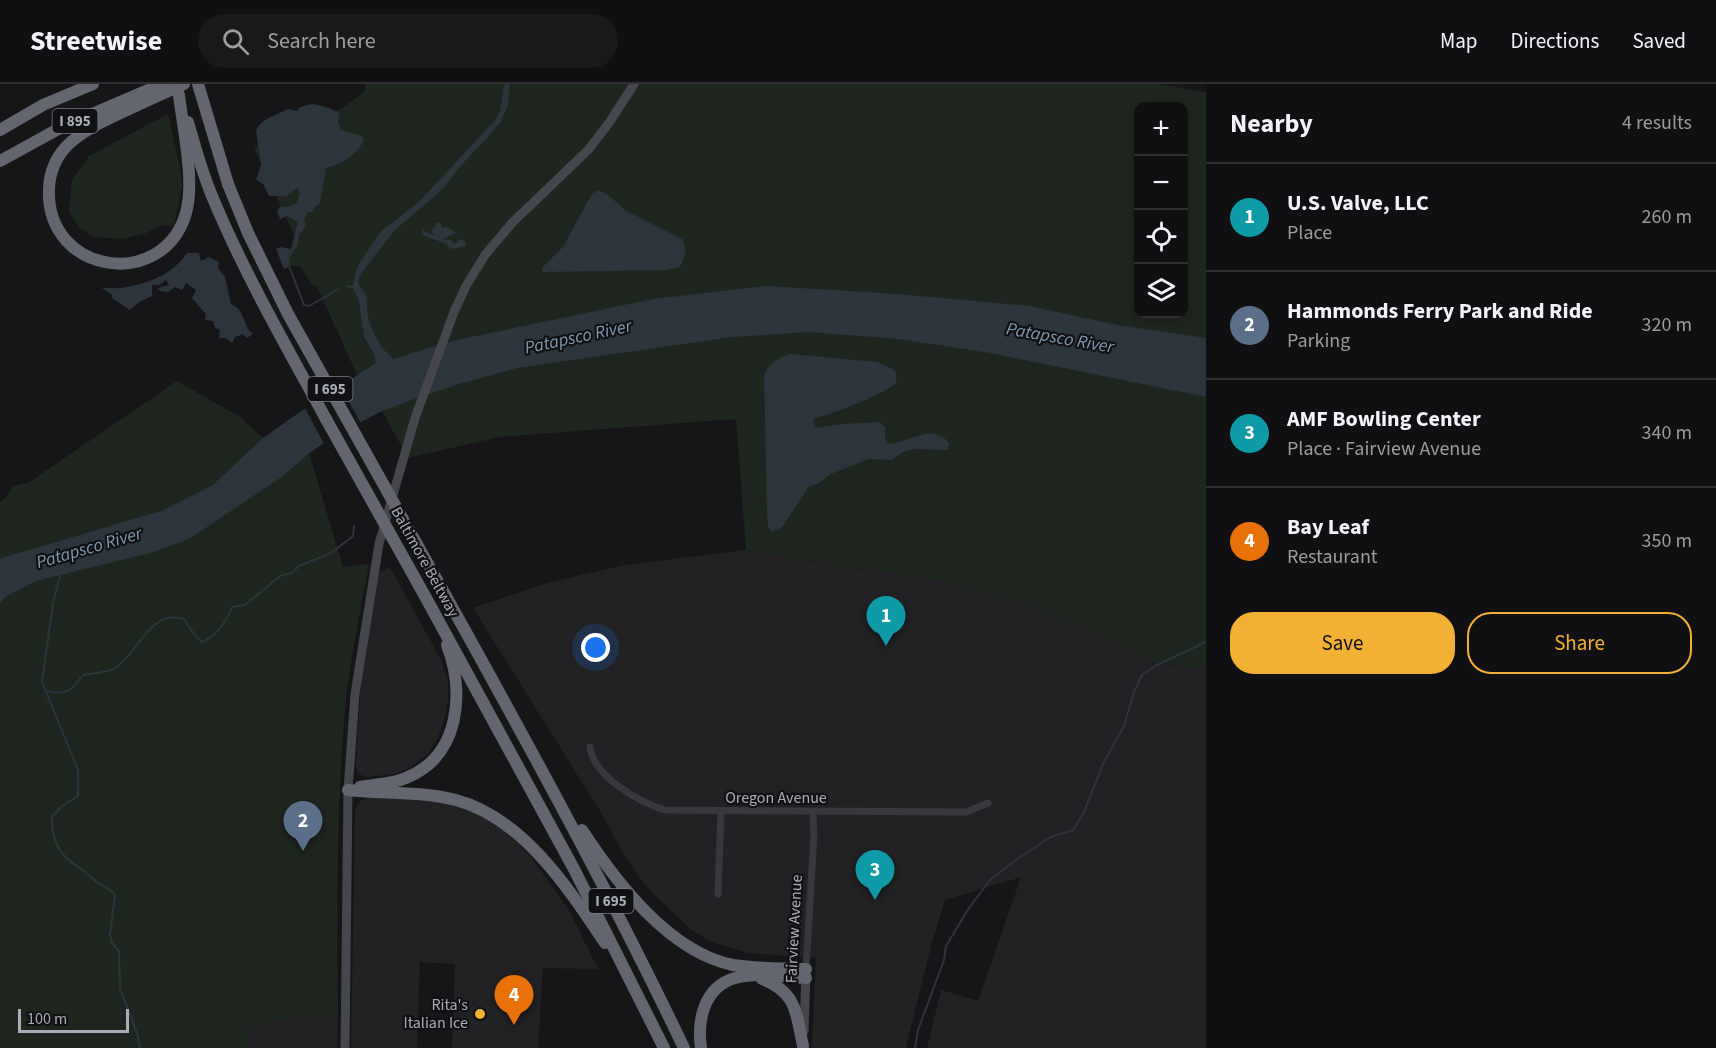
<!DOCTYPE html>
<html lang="en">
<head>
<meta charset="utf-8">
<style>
  :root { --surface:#101012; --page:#19191b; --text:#f1f3f6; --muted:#9c9d9f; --line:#303032; --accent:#f2b134 }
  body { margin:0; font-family:"Source Sans 3",sans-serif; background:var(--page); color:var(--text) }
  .controls { position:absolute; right:18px; top:18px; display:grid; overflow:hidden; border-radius:12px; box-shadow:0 3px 9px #0003 }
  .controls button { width:54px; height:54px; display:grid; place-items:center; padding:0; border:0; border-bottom:2px solid var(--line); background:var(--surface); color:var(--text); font:30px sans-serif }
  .scale { position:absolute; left:18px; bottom:15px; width:111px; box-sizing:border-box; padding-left:6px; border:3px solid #a8adb8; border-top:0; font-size:16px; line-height:21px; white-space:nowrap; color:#a8adb8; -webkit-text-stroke:4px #111113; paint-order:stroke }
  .you { position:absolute; left:596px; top:564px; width:21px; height:21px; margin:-15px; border:4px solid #fff; border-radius:50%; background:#1a73e8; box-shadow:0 0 0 9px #1a73e833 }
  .badge { display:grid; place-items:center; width:39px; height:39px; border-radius:50%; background:var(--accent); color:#fff; font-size:20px; font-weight:700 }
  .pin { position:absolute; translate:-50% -50px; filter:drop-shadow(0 2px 3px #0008) }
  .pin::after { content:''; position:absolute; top:32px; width:21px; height:18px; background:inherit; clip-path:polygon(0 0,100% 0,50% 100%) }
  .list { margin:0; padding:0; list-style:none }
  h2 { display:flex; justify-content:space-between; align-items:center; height:78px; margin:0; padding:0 24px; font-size:26px }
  h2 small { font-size:20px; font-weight:400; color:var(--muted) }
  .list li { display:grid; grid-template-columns:39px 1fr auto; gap:18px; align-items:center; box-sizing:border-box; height:108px; padding:0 24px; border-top:2px solid var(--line) }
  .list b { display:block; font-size:22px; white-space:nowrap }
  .list p { margin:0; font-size:20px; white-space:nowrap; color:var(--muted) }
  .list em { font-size:20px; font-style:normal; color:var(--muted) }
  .actions { display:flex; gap:12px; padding:18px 24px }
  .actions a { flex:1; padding:14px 0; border:2px solid var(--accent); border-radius:24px; text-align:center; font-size:21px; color:var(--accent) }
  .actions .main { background:var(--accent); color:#111 }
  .icon { flex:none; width:33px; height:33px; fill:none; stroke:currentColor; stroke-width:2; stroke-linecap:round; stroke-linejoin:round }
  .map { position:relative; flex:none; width:1206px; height:964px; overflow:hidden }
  header { display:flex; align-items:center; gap:36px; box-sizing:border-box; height:84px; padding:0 30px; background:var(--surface); border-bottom:2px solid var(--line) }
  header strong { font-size:28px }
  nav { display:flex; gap:33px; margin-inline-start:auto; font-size:21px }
  .search { width:420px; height:54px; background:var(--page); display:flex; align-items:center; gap:15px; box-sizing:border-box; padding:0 21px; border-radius:33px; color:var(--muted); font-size:22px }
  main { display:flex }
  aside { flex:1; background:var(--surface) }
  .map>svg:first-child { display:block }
</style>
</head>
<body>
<header>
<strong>Streetwise</strong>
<div class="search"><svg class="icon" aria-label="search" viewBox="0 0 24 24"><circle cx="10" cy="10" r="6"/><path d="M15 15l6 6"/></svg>Search here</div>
<nav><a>Map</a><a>Directions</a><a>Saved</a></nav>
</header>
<main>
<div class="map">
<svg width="1206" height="964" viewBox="0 0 1206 964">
  <rect width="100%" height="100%" fill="#161618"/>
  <g fill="#222225">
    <polygon points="746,466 939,497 1026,518 1116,557 1151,578 1206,585 1206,964 927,964 941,906 978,917 1021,793 945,816 931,862 906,964 812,964 816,874 749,869 714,859 691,846 647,803 627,776 603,732 473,524 547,499 624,481"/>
    <polygon points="390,483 441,576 448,596 448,617 444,636 437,656 428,670 408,685 394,690 368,693 361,691 357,687 356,680 362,580 378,489"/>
    <polygon points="369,713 432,715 465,723 503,745 531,773 569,826 598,885 543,884 538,964 452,964 455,880 420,878 417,964 351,964 355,728 357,721 362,716"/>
    <polygon points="338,932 337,964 247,964 245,944 291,934"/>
  </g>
  <g fill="#1e261f" fill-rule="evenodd">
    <path d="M365,0H1158L1206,8V585L1151,578L1116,557L1026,518L938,497L746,466L736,335L499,353L408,374L382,327L357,291L317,202L311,200L300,182H289V174L298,160L254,64L344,23L365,7ZM1138,22H1184V230H1138Z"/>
    <polygon points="168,30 181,88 182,103 174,142 162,141 146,149 123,155 95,153 79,144 69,128 72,97 89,72"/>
    <path d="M177,297L240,333L263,354L309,369L343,483L369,480C361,525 351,570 346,616C336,721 337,826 338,932L291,934L245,944L247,964H0V418C15,408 4,402 28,399Z"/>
  </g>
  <g fill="#2c353c">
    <path d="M506,0H510L508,21L500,39L458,85L444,104L394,147L360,191C355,204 363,202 366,212C368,216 366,222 367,226C370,246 378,261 393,275L452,257L653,215L767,202L897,210L1030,222L1117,241L1206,254V313L990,269L899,255L808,248L732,253L517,284L459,300L409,317L382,327L342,348L309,369L283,392L189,455L150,469L36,497L5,513L0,519V475L2,474L161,427L213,401L263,354L294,332L376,279L373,268L364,253L359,217L353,203L356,186L360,178L381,147L419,118L495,36L500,28L504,1Z"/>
    <path d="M312,20C322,21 330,24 340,29L338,37L341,46L362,52L364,57L356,68L341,79L326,84L320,119L314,124L313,128H308L304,135L306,142L299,151L298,161L289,174L290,180L288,183L284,185L276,165L280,163L291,165L298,138L287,132L280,135L277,127L280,123L292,122L297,119L300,109L297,104L286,112H269L263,100L256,96L261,81L256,46C262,34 277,31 288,25L297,27L300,23Z"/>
    <path d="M598,106L608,111L625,126L682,155C688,166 685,173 680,183L665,186L543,188L542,184L563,163L588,117L592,110Z"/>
    <polygon points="437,139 441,139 441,144 447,143 456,149 442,155 450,156 455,160 459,156 464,155 466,162 451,165 444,159 423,151 422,145 433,152 432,146"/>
    <path d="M187,169H199L201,177L209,173L219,178L218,184L225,193L231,220C246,226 242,242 253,250L247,254L243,250L235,253L232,259L226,254H219L220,246L215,244L213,237L205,236L206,230L192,214L196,206L186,199L182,206L175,203L168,208L160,207L158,204L169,201L166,196L159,201H152V212L139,218L130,226L113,215L111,210L102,204C108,203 115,205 121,204C149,199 171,192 187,169Z"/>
    <path d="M790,270L877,278L895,286C896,290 898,296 895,300C888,308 826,333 815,334L813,338L816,344L843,340L880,338L885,343V354L888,360C908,360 932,337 949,359L948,366L915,365L902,368L892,376L868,375L831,390L818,400L809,402L782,443L772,448L768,443L767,430L764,291C770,278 777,275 790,270Z"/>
  </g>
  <polygon fill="#161618" points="338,299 362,341 325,362 304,322"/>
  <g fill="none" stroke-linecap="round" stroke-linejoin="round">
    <g stroke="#2c353c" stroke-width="2">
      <polyline points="484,56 494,45"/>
      <polyline points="289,182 304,221 309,222 339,205"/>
      <polyline points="347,202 356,204"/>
      <path d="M60,492L53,519L42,598L78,686V712L62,722L52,733C51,762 63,774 85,788C90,792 94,797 100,800C107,804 111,805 115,811L110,851L112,859L119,867L120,905L137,949L140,964"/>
      <path d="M46,607C67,611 70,608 83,591C92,589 107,589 115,584C140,568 149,525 184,535L196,553L202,558C217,551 226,539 232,523L245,521L280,492L292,489L299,482L331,469L353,452L354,442"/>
      <polyline points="915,964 918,946 944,876 946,862 969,824 991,795 1020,773 1051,753 1073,746 1084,728 1103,680 1124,642 1134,608 1142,591 1157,581 1206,558"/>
    </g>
    <g stroke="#37383d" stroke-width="7">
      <path d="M590,663C594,693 639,718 665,726L966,728L988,719"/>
      <polyline points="718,810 721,727"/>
      <polyline points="806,885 814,750 813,728"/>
    </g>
    <g stroke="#45474d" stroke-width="9">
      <polyline points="804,947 806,888"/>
      <polyline points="345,964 348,706 355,610 379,460 415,334 454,228 466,202 485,171 513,138 588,66 609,39 634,0"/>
    </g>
    <g stroke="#63666e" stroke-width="12">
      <polyline points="198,0 228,100"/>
      <path d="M155,13C129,26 93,39 71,58C57,70 49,88 49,106C46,190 163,208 186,129C195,97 183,45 179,11"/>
      <path d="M188,38C195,63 202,88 212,112C244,189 286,262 326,335"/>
      <polyline points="0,46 43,21 93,0"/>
      <polyline points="0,77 62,43 162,0"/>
      <path d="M442,505C526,656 609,807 684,964"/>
      <polyline points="426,514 574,785 664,964"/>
      <path d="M360,703C376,700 392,700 406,694C460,672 465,609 447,561"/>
      <path d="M348,706C383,710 422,707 456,716C523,734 569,805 605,859"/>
      <path d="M582,746C616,798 669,868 733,881C757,885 782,884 806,885"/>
      <path d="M762,895C797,908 796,929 803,962"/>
      <path d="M701,964C697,936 704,903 735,894C757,888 784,893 806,894"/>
    </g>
    <g stroke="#63666e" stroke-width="12">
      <polyline points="155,13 184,0"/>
      <polyline points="228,100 248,149 288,230 442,505"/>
      <polyline points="326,335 426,514"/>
    </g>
  </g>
  <circle fill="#f2b134" stroke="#111113" stroke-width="2" cx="480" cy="930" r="6"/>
  <g text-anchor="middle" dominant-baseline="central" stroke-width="4.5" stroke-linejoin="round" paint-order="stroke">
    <g fill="#111113" stroke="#7b7e86" stroke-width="1.5">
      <rect x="52.5" y="25" width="45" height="24" rx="4.5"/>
      <rect x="307.5" y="293" width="45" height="24" rx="4.5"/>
      <rect x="588.5" y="805" width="45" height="24" rx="4.5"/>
    </g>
    <g font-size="15" font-weight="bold" fill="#a8adb8">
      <text x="75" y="37">I 895</text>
      <text x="330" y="305">I 695</text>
      <text x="611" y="817">I 695</text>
    </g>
    <g font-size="16" fill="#a8adb8" stroke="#111113">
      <text transform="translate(425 478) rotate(61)">Baltimore Beltway</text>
      <text x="776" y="714">Oregon Avenue</text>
      <text transform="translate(794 845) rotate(-87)">Fairview Avenue</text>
    </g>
    <g font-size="16" fill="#a8adb8" stroke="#111113" text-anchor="end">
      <text x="468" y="921">Rita's<tspan x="468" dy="18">Italian Ice</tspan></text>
    </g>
    <g font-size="18" font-style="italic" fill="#7f9bb3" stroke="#111113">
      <text transform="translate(578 253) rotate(-12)">Patapsco River</text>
      <text transform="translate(1060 254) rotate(10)">Patapsco River</text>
      <text transform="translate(89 464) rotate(-16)">Patapsco River</text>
    </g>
  </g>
</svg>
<div class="controls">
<button>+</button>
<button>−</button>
<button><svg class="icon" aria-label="locate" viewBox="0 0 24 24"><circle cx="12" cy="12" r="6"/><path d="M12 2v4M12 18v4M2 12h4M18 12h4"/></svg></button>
<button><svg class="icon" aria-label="layers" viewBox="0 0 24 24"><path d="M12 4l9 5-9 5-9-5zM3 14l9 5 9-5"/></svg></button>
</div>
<div class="scale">100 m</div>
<div class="you"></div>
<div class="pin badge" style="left:886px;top:562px;background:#0f9aa8">1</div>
<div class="pin badge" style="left:303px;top:767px;background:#5c6f8a">2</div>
<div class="pin badge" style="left:875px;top:816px;background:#0f9aa8">3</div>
<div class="pin badge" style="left:514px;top:941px;background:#e8710a">4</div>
</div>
<aside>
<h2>Nearby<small>4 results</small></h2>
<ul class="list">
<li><span class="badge" style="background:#0f9aa8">1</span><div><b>U.S. Valve, LLC</b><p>Place</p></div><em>260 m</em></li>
<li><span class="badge" style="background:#5c6f8a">2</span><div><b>Hammonds Ferry Park and Ride</b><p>Parking</p></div><em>320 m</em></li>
<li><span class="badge" style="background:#0f9aa8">3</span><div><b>AMF Bowling Center</b><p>Place · Fairview Avenue</p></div><em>340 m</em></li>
<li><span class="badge" style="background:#e8710a">4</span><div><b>Bay Leaf</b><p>Restaurant</p></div><em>350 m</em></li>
</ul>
<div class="actions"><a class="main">Save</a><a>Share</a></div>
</aside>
</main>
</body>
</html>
